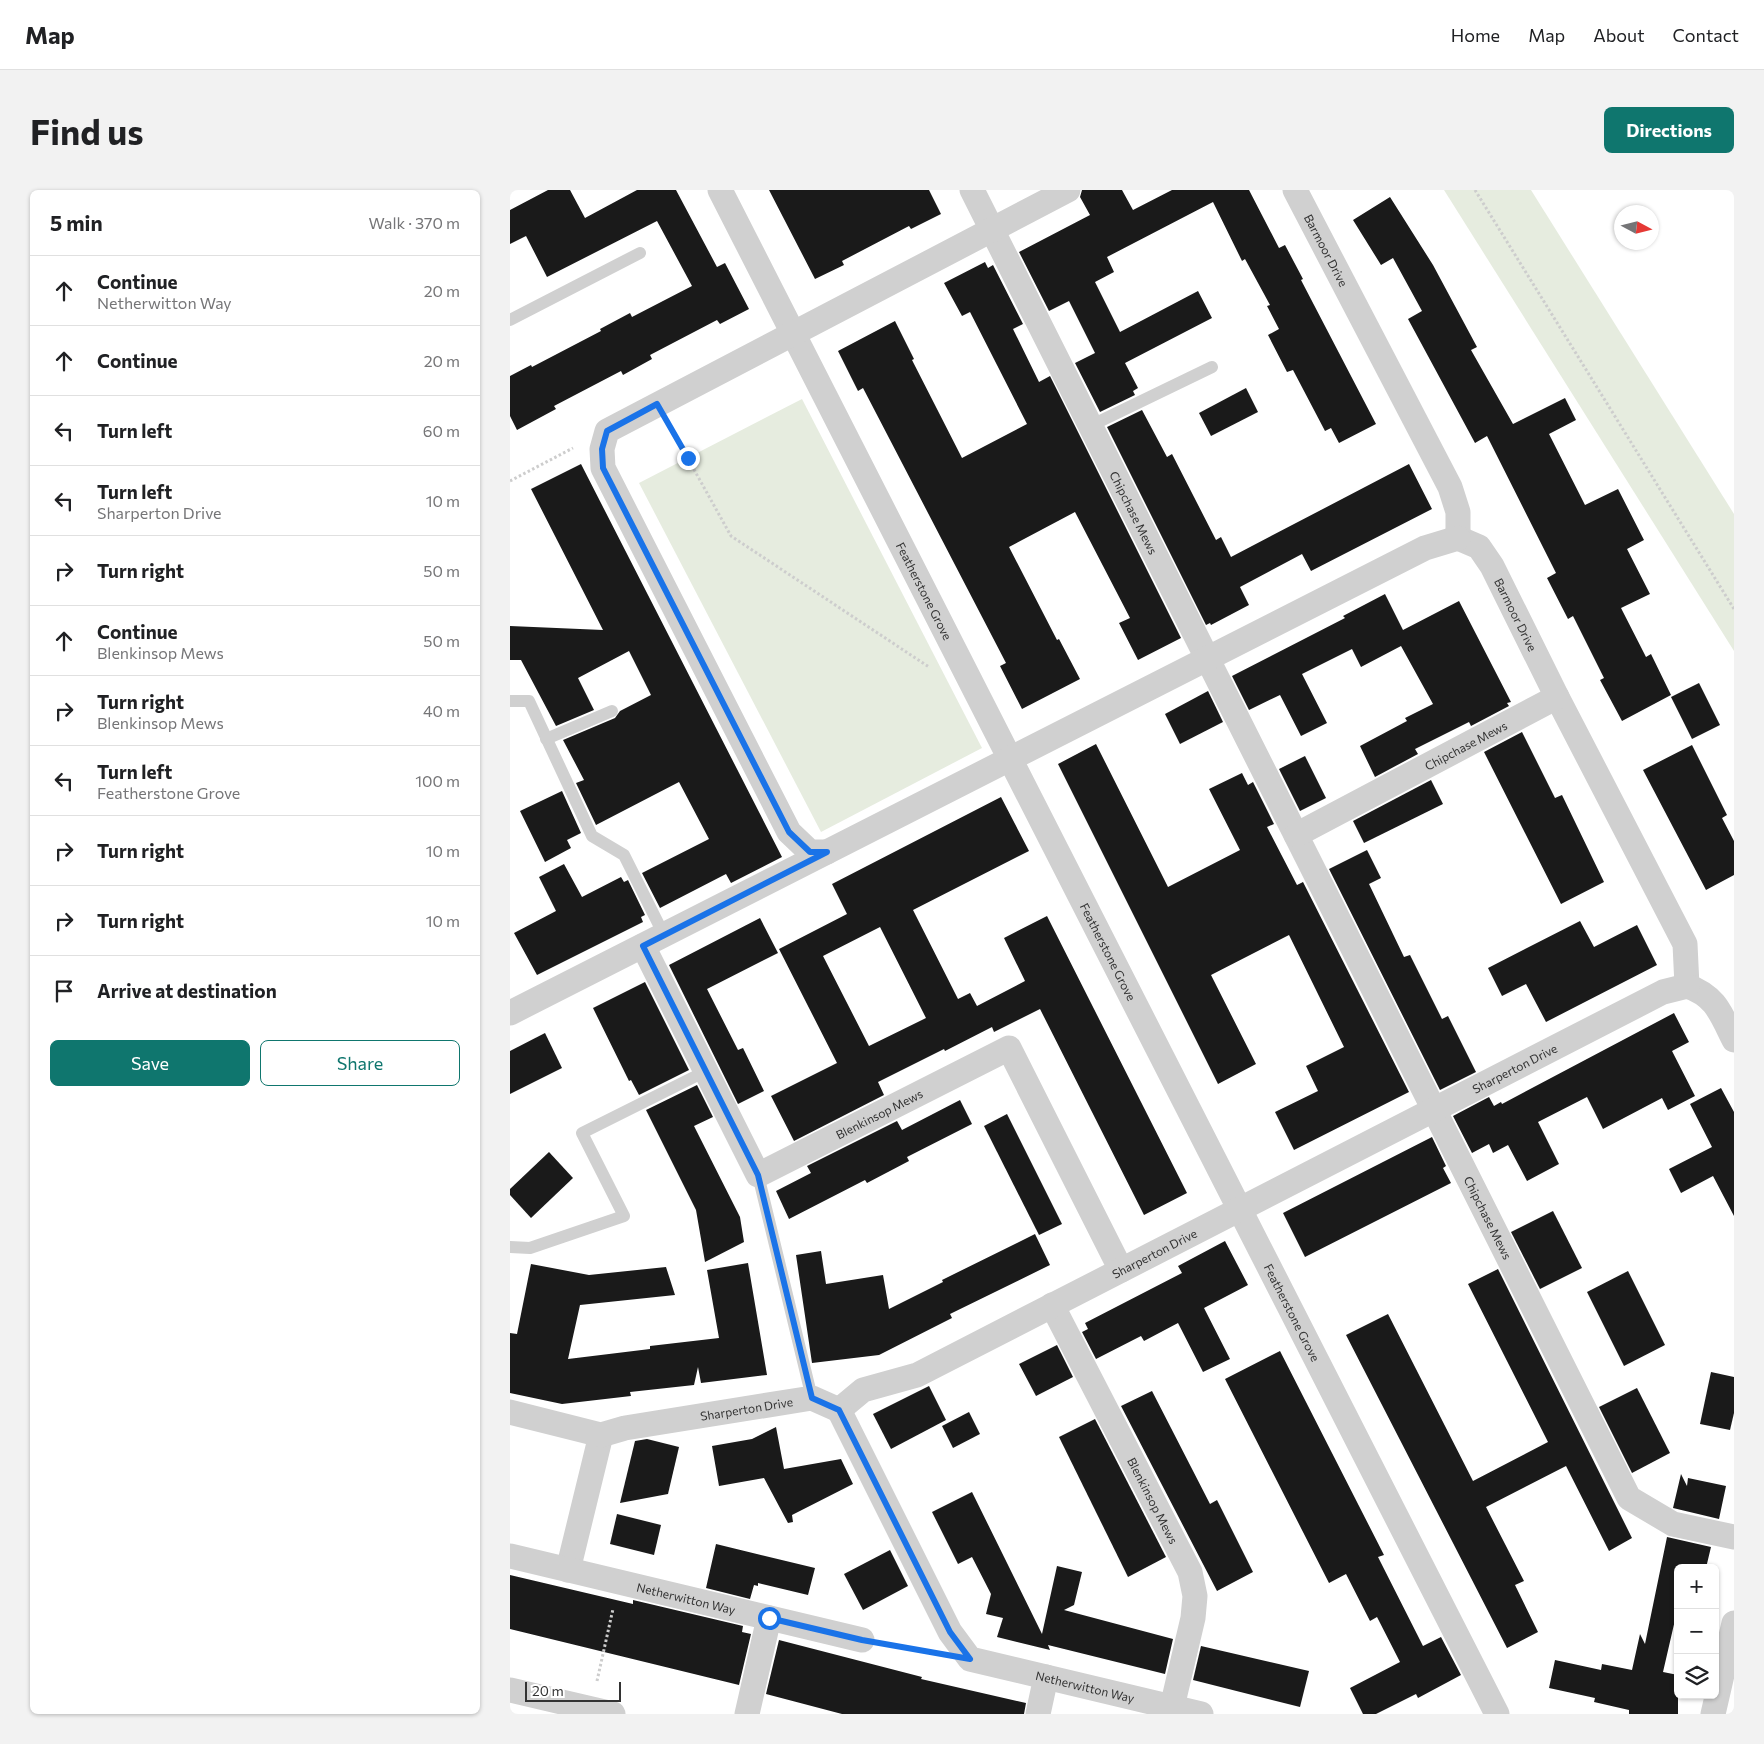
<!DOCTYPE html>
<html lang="en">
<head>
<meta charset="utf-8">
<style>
  :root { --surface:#fff; --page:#f2f2f2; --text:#202124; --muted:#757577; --line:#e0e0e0; --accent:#0f766e }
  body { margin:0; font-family:Commissioner,sans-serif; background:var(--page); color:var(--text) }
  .controls { position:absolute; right:15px; bottom:15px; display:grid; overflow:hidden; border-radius:8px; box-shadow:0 1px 4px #0004 }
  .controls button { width:45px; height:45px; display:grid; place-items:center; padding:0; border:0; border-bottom:1px solid var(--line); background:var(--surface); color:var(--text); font:25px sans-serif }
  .compass { position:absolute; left:1104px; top:15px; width:45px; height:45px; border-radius:50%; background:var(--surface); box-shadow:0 1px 4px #0004; rotate:97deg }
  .scale { position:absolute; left:15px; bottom:12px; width:96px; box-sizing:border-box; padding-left:5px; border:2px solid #333; border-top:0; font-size:14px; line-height:18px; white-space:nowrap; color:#333; -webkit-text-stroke:4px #fff; paint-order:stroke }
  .stop { position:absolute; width:15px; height:15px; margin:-11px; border:4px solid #1a73e8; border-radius:50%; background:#fff }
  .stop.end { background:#1a73e8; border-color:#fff; box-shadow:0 1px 5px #0008 }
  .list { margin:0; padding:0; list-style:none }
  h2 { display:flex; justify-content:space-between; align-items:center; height:65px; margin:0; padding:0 20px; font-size:21px }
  h2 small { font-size:16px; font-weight:400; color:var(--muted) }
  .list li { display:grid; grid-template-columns:32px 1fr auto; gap:15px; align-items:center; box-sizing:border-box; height:70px; padding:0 20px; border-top:1px solid var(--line) }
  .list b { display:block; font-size:19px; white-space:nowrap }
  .list p { margin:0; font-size:16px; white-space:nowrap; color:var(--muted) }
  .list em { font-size:16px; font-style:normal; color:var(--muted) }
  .actions { display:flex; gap:10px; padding:15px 20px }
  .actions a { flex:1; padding:11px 0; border:1px solid var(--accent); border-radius:8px; text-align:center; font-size:18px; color:var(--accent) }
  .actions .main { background:var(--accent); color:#fff }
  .icon { flex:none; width:28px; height:28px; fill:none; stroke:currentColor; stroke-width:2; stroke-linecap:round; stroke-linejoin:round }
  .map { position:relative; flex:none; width:1224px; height:1524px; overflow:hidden; border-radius:8px }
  header { display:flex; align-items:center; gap:30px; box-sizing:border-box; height:70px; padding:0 25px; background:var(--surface); border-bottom:1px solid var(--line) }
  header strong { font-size:24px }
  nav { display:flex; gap:28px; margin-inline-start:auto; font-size:18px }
  .intro { display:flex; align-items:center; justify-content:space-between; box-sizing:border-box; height:120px; padding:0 30px }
  h1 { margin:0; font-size:35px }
  .button { padding:12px 22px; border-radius:8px; background:var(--accent); color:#fff; font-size:18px; font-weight:700 }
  main { display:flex; gap:30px; padding:0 30px }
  aside { flex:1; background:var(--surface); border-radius:8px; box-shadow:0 1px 4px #0004 }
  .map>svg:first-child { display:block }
</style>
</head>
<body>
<header>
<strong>Map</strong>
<nav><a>Home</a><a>Map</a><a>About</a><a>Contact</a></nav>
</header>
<div class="intro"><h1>Find us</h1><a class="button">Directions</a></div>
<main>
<aside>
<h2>5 min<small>Walk · 370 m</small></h2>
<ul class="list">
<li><svg class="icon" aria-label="ahead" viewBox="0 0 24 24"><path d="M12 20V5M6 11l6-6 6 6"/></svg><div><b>Continue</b><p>Netherwitton Way</p></div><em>20 m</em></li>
<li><svg class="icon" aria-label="ahead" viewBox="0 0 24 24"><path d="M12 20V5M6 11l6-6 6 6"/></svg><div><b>Continue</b></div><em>20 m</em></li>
<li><svg class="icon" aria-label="left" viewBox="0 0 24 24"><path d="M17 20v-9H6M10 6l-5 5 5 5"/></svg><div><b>Turn left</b></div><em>60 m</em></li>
<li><svg class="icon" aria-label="left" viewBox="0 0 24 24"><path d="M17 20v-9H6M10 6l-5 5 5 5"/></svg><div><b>Turn left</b><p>Sharperton Drive</p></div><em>10 m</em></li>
<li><svg class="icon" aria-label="right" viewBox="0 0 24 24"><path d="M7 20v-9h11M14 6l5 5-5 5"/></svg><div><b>Turn right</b></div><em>50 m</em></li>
<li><svg class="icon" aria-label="ahead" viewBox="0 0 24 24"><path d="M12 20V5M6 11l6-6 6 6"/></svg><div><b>Continue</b><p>Blenkinsop Mews</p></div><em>50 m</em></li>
<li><svg class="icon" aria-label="right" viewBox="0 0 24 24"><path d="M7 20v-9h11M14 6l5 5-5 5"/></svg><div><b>Turn right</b><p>Blenkinsop Mews</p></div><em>40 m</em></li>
<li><svg class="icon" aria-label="left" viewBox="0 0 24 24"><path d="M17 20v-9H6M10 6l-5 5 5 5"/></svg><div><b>Turn left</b><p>Featherstone Grove</p></div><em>100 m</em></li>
<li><svg class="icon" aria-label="right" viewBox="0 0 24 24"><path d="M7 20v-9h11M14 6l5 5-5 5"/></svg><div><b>Turn right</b></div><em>10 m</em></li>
<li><svg class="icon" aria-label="right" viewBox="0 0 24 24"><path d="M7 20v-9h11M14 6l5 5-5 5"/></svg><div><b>Turn right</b></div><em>10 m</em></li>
<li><svg class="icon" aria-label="arrive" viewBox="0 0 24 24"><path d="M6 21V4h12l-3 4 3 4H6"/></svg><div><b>Arrive at destination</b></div></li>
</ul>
<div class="actions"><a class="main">Save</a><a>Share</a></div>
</aside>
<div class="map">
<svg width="1224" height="1524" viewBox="0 0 1224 1524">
  <rect width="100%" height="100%" fill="#fff"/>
  <g fill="#e6ecdf">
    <polygon points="934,0 1021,0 1224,324 1224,461"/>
    <polygon points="292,209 472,558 311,642 129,293"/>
  </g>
  <g fill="#1a1a1a" fill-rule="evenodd">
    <polygon points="38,0 60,0 75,28 127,0 166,0 207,77 215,73 239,119 210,134 207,130 140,165 142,169 113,185 111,181 44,216 46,219 7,240 0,226 0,186 21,175 22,177 91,141 90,139 120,123 122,127 182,96 147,31 37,87 16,46 0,54 0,20"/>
    <polygon points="259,0 419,0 431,24 401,39 399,36 332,71 334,75 305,89"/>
    <polygon points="572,0 612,0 623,20 662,0 739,0 769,58 775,55 793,89 791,90 866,234 829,253 821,238 815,241 783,180 777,182 758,145 769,139 757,116 760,115 735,69 732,71 703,12 597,67 604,82 585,92 610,142 688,101 702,128 615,173 628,198 623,201 625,205 590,222 565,173 585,163 559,111 539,121 509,62 580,25 570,7"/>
    <polygon points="880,7 923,75 967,157 961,160 1003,234 1055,208 1066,230 1039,244 1075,315 1108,299 1134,350 1117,359 1140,404 1111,418 1136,467 1141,464 1161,505 1112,531 1090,490 1094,488 1063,426 1058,429 1037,388 1046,383 977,246 965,253 898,129 912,121 883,68 871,75 843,30"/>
    <polygon points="475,72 478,78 483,75 513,134 503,139 529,192 540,186 671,448 628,470 609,433 620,428 565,322 499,357 547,450 549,449 570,489 512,519 490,476 496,473 353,198 348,201 328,161 385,131 404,169 402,170 452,268 517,234 460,122 452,126 434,93"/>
    <polygon points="736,198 748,222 701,246 689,223"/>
    <polygon points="632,220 657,267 662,264 706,350 711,347 721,367 899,274 922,319 801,381 792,364 730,397 739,415 701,435 700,433 696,435 597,237"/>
    <polygon points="71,274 272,667 221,693 216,684 150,718 132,683 199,649 169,592 86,635 66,593 74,590 53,550 105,528 110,521 141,505 119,461 68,488 84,520 46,536 11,470 0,470 0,436 93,440 21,299"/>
    <polygon points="875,404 893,440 949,411 1001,512 997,513 999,516 961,536 959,532 905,559 908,564 865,587 850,556 897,531 895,528 923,514 891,456 851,477 842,459 792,484 817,533 791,546 770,505 739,520 722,486 835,428 833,426"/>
    <polygon points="1189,493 1210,535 1182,549 1161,507"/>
    <polygon points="698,501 713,532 670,554 655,524"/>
    <polygon points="1012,542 1045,608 1052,605 1094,692 1051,714 974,562"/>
    <polygon points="586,554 658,697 730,660 699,599 732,583 738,595 743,592 764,634 757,637 787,695 793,692 899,902 784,960 765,922 808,901 796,876 834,857 779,745 701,785 746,874 708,894 548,574"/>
    <polygon points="1182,555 1217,625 1212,628 1224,651 1224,685 1196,700 1133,580"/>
    <polygon points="795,566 816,608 790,621 769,579"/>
    <polygon points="921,590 933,614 854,653 843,631"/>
    <polygon points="52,601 71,643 57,650 61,658 35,672 10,621"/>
    <path d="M491,607L519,661L403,720L448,809L460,803L467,816L515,791L494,748L537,726L677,1003L634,1025L530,819L484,842L482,837L435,861L434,859L368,892L374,905L284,951L261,906L327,873L269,759L337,724L322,694ZM370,737L416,828L359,856L313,766Z"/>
    <polygon points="857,660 871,688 859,694 894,767 900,765 932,829 938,826 966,882 930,900 819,679"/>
    <polygon points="54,674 72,707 111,687 114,692 118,690 135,725 131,727 133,732 27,785 4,743 46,721 29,687"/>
    <polygon points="250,728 268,763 197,799 228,860 233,858 254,901 228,914 159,775"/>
    <polygon points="1070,731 1084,757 1127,735 1147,775 1036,832 1016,794 992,806 978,778"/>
    <polygon points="135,792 179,880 129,905 121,890 119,891 83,818"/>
    <polygon points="1164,823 1179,852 1162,861 1185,906 1158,920 1152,908 1093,939 1077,907 1028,932 1049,974 1017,991 998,955 983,963 979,954 962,963 943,926 979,907 984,916 991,912 992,914"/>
    <polygon points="35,843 52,878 0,904 0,861"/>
    <polygon points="187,895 203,927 184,936 230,1027 234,1052 195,1072 186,1020 136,920"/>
    <polygon points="1211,898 1224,922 1224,1026 1203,986 1171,1003 1159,979 1202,957 1180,914"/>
    <polygon points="450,910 462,934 397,967 399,971 357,993 355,990 279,1029 266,1001 301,983 297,976 387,931 392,940"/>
    <polygon points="497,924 552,1034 529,1045 474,936"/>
    <polygon points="922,947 936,976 933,978 941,993 795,1067 773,1023"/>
    <polygon points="39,962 63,988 21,1028 0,1005 0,999"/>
    <polygon points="1043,1021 1072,1078 1030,1099 1001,1042"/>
    <polygon points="525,1044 540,1075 440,1124 442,1128 369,1165 302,1173 286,1065 311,1061 316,1094 373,1085 379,1119 433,1092 432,1090"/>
    <polygon points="715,1051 738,1095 694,1118 720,1169 693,1182 668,1133 634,1151 631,1146 586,1169 572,1142 578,1139 575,1133 672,1083 668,1076"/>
    <polygon points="238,1073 257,1185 191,1193 188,1177 184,1195 120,1202 121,1206 52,1214 0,1203 0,1143 7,1144 21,1074 79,1085 156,1077 165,1105 70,1115 58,1169 140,1159 140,1156 209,1148 197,1080"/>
    <polygon points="988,1079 1122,1348 1099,1361 1056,1276 976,1317 1014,1391 1005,1395 1028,1442 997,1458 836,1145 878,1124 963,1291 1038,1252 958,1094"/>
    <polygon points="1118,1081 1155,1155 1114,1176 1077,1102"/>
    <polygon points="547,1155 563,1187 526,1206 509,1174"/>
    <polygon points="770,1161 874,1365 868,1367 913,1456 931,1447 951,1485 908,1508 906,1504 866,1524 853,1524 840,1498 890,1472 867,1427 860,1431 836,1384 819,1393 715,1189"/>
    <polygon points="1201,1182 1224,1187 1224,1223 1220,1240 1190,1234"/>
    <polygon points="419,1196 436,1230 381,1259 363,1224"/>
    <polygon points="1127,1198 1160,1263 1122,1283 1089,1217"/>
    <polygon points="642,1201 700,1314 707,1310 743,1382 707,1401 611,1216"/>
    <polygon points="459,1222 470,1244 443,1258 432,1236"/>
    <polygon points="585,1229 656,1367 618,1387 549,1247"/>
    <polygon points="266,1237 274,1279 331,1269 343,1294 282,1325 283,1332 278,1333 254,1288 209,1296 202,1256 242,1249"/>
    <polygon points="137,1249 169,1257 158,1304 110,1313 125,1251"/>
    <polygon points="1171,1284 1177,1296 1178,1288 1216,1296 1209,1329 1163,1318"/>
    <polygon points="462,1302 532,1444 547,1376 572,1382 564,1415 554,1420 663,1449 655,1484 538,1455 540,1460 487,1447 493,1428 476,1424 481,1404 462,1367 448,1374 422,1322"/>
    <polygon points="107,1324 151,1335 144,1365 100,1354"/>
    <polygon points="1157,1347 1201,1357 1196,1378 1168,1378 1168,1417 1153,1482 1168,1485 1168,1524 1119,1524 1119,1520 1084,1512 1085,1508 1039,1498 1045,1470 1091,1480 1092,1474 1122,1480 1130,1444 1135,1454"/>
    <polygon points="206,1354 305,1378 298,1405 248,1393 248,1396 244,1395 240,1409 196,1398"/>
    <polygon points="380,1360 398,1396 353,1420 334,1384"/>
    <polygon points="0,1385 123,1414 123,1410 233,1436 232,1442 241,1444 229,1495 0,1439"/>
    <polygon points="269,1450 412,1487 411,1489 516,1513 514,1524 332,1524 256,1504"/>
    <polygon points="691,1456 799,1481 790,1517 683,1490"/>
  </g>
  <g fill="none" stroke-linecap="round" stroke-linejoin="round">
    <g stroke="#cdcdcd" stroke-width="3" stroke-dasharray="2.5 2.5" stroke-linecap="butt">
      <polyline points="965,0 1224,419"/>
      <polyline points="162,240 221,346 419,477"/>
      <polyline points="0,291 63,258"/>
      <polyline points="380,1455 418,1461"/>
      <polyline points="87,1491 103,1419"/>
    </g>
    <g stroke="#d0d0d0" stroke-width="12">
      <polyline points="0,130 130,63"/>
      <polyline points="580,236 702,177"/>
      <polyline points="0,511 19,511 82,646 114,665 154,745"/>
      <polyline points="36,549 102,521"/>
      <polyline points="248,985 302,1208"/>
      <polyline points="0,1057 20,1058 114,1026 72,943 196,881"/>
    </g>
    <g stroke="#d0d0d0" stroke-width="25">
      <path id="s1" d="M210,0L987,1524"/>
      <path id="s2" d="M462,0L1119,1308L1163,1334L1224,1347"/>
      <path id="s3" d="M785,0L940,297L948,322V348"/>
      <path id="s4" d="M948,348L969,357L982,376L1047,507L1175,754L1177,796"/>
      <path id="s5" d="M786,645L1047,507"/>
      <polyline points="317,662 300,662 279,642 93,278 92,259 97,241 558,0"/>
      <path id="s6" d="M133,756L248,985L499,858L611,1080"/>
      <path d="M1177,796C1206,806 1211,824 1224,850"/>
      <polyline points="0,823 915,358 948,348"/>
      <path id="s7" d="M542,1115L680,1382L685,1406L683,1428L662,1517"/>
      <path id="s8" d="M329,1220L353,1200L407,1185L1153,802L1177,796"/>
      <path id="s9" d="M329,1220L440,1442L460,1469L691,1524"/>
      <polyline points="0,1222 91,1245 58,1380"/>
      <path id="s10" d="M91,1245L115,1238L302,1208L329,1220"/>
      <path id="s11" d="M0,1366L352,1450"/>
      <polyline points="0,1500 103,1524"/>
      <polyline points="237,1524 259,1428"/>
      <polyline points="528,1524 536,1487"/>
      <polyline points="1203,1524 1224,1433"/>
    </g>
  </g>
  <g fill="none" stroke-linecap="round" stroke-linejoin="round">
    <polyline stroke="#1a73e8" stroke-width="6" points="178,268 147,214 97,241 92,259 93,278 279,642 300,662 317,662 133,756 248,985 302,1208 329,1220 440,1442 460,1469 352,1450 259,1428"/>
  </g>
  <g text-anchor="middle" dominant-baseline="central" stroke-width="5" stroke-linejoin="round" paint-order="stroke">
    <g font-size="12" fill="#333" stroke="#fff">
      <text stroke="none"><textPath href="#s3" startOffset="68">Barmoor Drive</textPath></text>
      <text stroke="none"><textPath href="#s2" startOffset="361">Chipchase Mews</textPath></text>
      <text stroke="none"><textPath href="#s1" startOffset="450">Featherstone Grove</textPath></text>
      <text stroke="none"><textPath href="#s4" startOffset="100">Barmoor Drive</textPath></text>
      <text stroke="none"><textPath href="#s5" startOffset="192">Chipchase Mews</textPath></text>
      <text stroke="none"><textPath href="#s1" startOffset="855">Featherstone Grove</textPath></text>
      <text stroke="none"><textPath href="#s8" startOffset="759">Sharperton Drive</textPath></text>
      <text stroke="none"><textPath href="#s6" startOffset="392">Blenkinsop Mews</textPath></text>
      <text stroke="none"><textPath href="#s2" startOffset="1150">Chipchase Mews</textPath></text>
      <text stroke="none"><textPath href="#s8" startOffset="354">Sharperton Drive</textPath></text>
      <text stroke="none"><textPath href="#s1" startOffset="1260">Featherstone Grove</textPath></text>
      <text stroke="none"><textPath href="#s10" startOffset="148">Sharperton Drive</textPath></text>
      <text stroke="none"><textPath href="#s7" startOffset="220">Blenkinsop Mews</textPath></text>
      <text stroke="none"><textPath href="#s11" startOffset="181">Netherwitton Way</textPath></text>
      <text stroke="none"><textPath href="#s9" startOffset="400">Netherwitton Way</textPath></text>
    </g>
  </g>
</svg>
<div class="controls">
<button>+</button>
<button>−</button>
<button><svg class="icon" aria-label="layers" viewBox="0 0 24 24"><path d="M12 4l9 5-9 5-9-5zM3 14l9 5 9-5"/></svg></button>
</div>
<svg class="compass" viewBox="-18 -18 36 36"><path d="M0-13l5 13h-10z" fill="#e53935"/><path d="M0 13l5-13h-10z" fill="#757577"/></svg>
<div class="scale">20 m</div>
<div class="stop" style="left:259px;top:1428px"></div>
<div class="stop end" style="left:178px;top:268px"></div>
</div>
</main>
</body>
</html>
